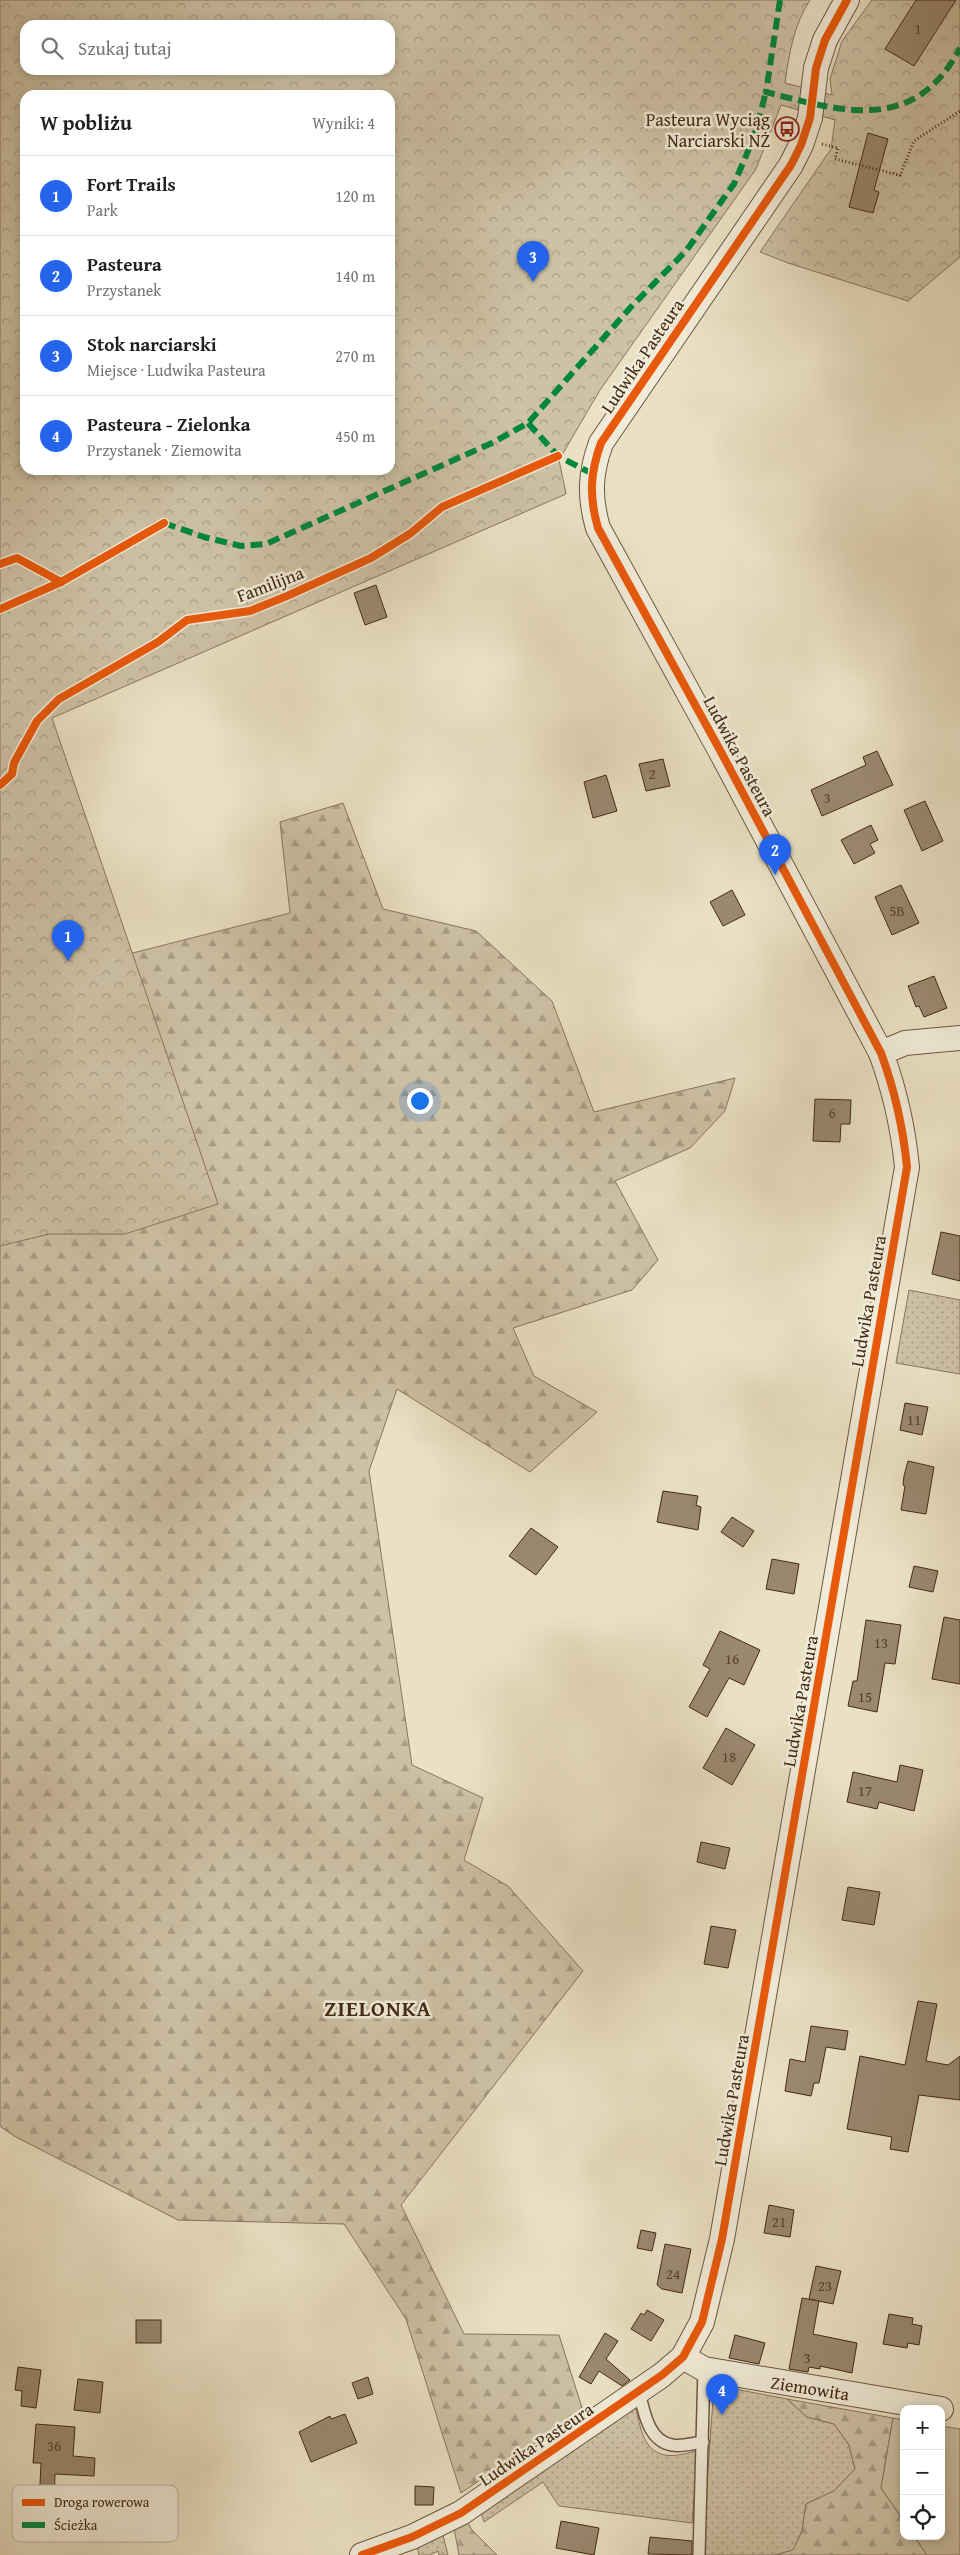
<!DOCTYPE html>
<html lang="pl">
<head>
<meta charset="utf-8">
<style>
  :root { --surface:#fff; --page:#f6f6f6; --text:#202124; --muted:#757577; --line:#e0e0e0; --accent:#2563eb }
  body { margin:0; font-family:"Gentium Book Plus",serif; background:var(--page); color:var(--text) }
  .controls { position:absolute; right:15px; bottom:15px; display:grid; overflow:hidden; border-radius:10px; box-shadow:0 2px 12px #0003 }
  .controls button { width:45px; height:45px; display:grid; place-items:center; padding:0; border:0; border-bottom:1px solid var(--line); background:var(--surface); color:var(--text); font:25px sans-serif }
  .you { position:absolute; left:419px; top:1100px; width:18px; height:18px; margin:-12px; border:4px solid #fff; border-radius:50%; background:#1a73e8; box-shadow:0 0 0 8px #1a73e833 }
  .badge { display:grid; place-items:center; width:32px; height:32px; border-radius:50%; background:var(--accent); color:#fff; font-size:16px; font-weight:700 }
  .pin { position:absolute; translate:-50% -41px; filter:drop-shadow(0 1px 2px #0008) }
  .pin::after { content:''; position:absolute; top:26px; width:18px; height:15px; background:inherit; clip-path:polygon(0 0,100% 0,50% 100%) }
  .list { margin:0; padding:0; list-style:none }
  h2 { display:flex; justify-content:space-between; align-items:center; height:65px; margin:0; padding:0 20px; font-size:21px }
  h2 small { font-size:16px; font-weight:400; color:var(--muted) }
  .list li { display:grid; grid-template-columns:32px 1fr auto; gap:15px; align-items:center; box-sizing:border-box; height:80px; padding:0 20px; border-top:1px solid var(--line) }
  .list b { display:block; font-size:19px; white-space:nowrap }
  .list p { margin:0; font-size:16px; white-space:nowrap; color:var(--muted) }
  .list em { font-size:16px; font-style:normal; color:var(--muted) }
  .icon { flex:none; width:28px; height:28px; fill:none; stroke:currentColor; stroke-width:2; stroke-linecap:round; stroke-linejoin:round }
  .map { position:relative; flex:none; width:960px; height:2555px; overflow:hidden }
  .search { position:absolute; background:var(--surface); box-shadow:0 2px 12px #0003; left:20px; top:20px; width:375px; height:55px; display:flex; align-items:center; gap:12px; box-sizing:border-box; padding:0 18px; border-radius:15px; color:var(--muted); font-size:19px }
  .panel { position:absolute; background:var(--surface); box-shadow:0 2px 12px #0003; left:20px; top:90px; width:375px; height:385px; border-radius:15px }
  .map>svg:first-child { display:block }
</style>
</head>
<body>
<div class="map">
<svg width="960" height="2555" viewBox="0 0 960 2555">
  <defs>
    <pattern id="grass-dots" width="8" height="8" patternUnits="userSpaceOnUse" patternTransform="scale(1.25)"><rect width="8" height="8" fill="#cec2a6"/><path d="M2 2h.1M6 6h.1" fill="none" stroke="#a99e86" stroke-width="1.8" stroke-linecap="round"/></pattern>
    <pattern id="forest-firs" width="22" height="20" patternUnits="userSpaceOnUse" patternTransform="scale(1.25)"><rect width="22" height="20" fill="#cec2a6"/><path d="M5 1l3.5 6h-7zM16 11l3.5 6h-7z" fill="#a99e86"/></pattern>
    <pattern id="park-crowns" width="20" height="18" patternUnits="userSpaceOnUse" patternTransform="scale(1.25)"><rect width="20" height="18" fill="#cec2a6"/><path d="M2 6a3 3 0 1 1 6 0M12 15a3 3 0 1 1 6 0" fill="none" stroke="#a99e86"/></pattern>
  </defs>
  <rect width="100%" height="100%" fill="#eae1c4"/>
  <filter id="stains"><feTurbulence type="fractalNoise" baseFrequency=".004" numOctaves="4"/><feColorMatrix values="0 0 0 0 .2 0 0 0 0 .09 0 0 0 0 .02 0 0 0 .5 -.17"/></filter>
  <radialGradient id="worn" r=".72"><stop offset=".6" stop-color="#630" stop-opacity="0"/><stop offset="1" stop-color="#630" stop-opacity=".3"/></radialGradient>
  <g fill="url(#grass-dots)" stroke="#88765e">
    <polygon points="909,1290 960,1300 960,1374 896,1363"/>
    <polygon points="714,2385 787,2399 807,2417 834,2424 849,2445 855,2469 834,2491 806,2504 802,2531 793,2551 775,2555 702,2555"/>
    <path d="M636,2407C643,2449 654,2465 698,2450L692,2523L559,2506L543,2482L484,2522L481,2512Z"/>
    <polygon points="443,2535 448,2555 439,2555 438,2551 430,2555 419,2555 417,2547"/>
  </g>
  <g fill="url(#forest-firs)" stroke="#88765e">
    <polygon points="343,803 383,909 476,931 552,1001 594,1112 735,1078 725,1111 690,1148 615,1181 658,1260 632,1290 513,1328 534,1376 597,1412 530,1472 397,1389 369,1471 412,1765 483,1798 464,1860 508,1886 583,1971 401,2205 464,2334 559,2335 583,2411 461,2493 406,2319 344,2224 178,2220 14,2136 0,2126 0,1193 105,960 290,913 280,822"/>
    <polygon points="787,2399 893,2418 881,2488 904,2521 904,2536 914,2536 927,2555 775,2555 793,2550 802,2531 806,2504 834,2491 855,2469 849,2445 834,2424 807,2417"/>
    <polygon points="466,2520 472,2530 497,2555 459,2555 454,2528"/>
  </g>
  <path fill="url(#park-crowns)" stroke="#88765e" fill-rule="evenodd" d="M0,0H810C794,25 789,53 785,83L832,95L830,79L842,41L872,0H960V257L908,301L788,263L760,252L831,149L835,120L781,105L756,169L600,390L559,460L566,494L52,718L218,1204L125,1234H49L0,1246ZM25,25H390V70H25ZM25,95H390V470H25Z"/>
  <g fill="#cec2a6" stroke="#88765e">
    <polygon points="893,2418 904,2420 904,2521 881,2488"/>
    <polygon points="941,2426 960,2429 960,2555 927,2555 914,2536 941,2536"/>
  </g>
  <g fill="#9a8970" stroke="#432a15">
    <polygon points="916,0 956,0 914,66 885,49"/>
    <polygon points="868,133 888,139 874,190 879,192 873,213 849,207"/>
    <polygon points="376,585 387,617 365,625 354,593"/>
    <polygon points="877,751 893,785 822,816 811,790 866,765 863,757"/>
    <polygon points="663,759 670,786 646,791 639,764"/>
    <polygon points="606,775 617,811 593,818 584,782"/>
    <polygon points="925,801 943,841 922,851 904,810"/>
    <polygon points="871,825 878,840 870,844 875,853 854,864 841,840"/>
    <polygon points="901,885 919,923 892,935 875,897"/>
    <polygon points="732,890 745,915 723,926 710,902"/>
    <polygon points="934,976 947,1008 924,1017 919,1006 916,1007 908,986"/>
    <polygon points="815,1099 851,1100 850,1124 841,1124 840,1142 813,1141"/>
    <polygon points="941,1232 960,1236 960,1281 932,1274"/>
    <polygon points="905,1403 928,1407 922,1435 900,1430"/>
    <polygon points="908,1461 934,1467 926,1514 901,1510 905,1486 903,1485 904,1476"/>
    <polygon points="663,1491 698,1496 696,1505 701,1507 698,1530 657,1522"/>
    <polygon points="732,1517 754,1531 743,1547 721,1532"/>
    <polygon points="531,1528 558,1547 536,1575 509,1556"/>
    <polygon points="772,1559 799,1564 794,1594 766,1589"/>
    <polygon points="914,1566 938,1571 933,1592 909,1587"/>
    <polygon points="944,1617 960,1620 960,1684 932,1679"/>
    <polygon points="866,1620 901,1625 895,1664 885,1663 877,1712 848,1706 853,1681 857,1681"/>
    <polygon points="720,1631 760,1650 744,1685 729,1678 707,1717 689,1707 710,1669 703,1665"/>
    <polygon points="726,1728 755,1745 732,1785 703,1768"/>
    <polygon points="900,1765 923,1770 914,1811 879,1802 877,1809 847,1802 853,1772 897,1782"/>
    <polygon points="701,1842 730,1848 725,1869 697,1862"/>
    <polygon points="848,1887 880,1892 874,1925 842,1920"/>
    <polygon points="711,1926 736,1930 728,1968 704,1964"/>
    <polygon points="918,2001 937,2004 926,2061 948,2065 960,2056 960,2100 919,2095 908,2152 890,2149 892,2137 847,2129 860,2056 905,2065"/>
    <polygon points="811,2026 848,2031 845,2050 826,2047 819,2083 814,2083 811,2096 785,2091 790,2059 805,2062"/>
    <polygon points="769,2205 794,2210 790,2237 764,2233"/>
    <polygon points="641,2230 656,2233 652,2251 637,2248"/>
    <polygon points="665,2244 691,2249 682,2293 662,2289 657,2285"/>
    <polygon points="816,2266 841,2271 833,2304 809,2299"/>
    <polygon points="802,2298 819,2301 813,2334 857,2343 852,2373 820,2366 820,2369 809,2367 808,2372 789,2369"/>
    <polygon points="647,2310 664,2320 651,2341 631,2329 641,2313 644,2315"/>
    <polygon points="889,2314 913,2318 912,2324 922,2326 919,2345 908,2343 907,2348 883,2344"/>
    <rect x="136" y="2320" width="25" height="23"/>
    <polygon points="605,2333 618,2341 606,2359 630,2380 622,2386 599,2371 591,2384 579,2377"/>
    <polygon points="735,2335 765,2343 759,2364 729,2358"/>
    <polygon points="18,2367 41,2370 36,2408 21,2406 22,2391 15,2390"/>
    <polygon points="368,2377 373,2394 358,2399 352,2383"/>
    <polygon points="78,2379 103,2382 100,2413 74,2410"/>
    <polygon points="345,2414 357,2443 311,2462 299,2432 330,2416 331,2419"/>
    <polygon points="36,2424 75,2427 73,2456 95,2458 94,2476 55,2474 54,2506 39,2505 41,2463 33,2463"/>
    <polygon points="415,2486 434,2487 433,2505 415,2505"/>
    <polygon points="561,2521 599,2528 594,2555 556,2548"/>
    <polygon points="650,2537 692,2541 692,2555 648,2554"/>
  </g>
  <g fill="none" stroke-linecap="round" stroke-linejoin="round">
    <g stroke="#6d5841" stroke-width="14">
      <g id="lane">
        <path d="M639,2392C644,2411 648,2441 672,2445C681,2447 694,2443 703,2442"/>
        <polyline points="699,2555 704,2369"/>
      </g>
    </g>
    <g stroke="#6d5841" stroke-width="26">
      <g id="street">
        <polyline points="881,1053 905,1043 960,1038"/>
        <polyline points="683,2357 704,2369 941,2409"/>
        <path d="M362,2555L412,2537L461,2513L662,2375L683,2357L702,2322L722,2239L907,1167C903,1127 895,1091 881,1053L721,752L598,528C589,497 590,473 601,443L791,165L801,145L810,118L816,68L825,40L847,0"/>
      </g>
    </g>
    <g stroke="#432a15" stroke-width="3" stroke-dasharray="1 2.5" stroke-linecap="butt">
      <polyline points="822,144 838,148 835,159 903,176"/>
      <polyline points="900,176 914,141 960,111"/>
    </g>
    <use href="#lane" stroke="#f1ecd9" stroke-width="11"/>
    <use href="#street" stroke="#f1ecd9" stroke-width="24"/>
    <g stroke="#00873e" stroke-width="6" stroke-dasharray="12 6" stroke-linecap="butt">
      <path d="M780,0L766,92C843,112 915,134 960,48"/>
      <polyline points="528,423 558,456 591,473"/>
      <polyline points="164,523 204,537 241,546 266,544 492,443 528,423 630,308 686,251 726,195 734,184 754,137 766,92"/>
    </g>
    <g stroke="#f1ecd9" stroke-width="11">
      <g id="cycleway">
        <polyline points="0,564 17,558 61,582"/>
        <polyline points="0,609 61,582 164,523"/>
        <polyline points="0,785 12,774 14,763 37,721 59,699 158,642 187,620 250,611 287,596 371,558 411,533 442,507 558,456"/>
        <path d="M362,2555L412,2537L461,2513L662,2375L683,2357L702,2322L722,2239L907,1167C903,1127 895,1091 881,1053L721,752L598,528C589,497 590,473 601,443L791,165L801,145L810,118L816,68L825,40L847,0"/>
      </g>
    </g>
    <use href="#cycleway" stroke="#e8590c" stroke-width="8"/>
  </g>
  <defs>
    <g id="bus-ring" transform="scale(1.25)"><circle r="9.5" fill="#f1ecd9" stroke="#8f2418" stroke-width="1.5"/><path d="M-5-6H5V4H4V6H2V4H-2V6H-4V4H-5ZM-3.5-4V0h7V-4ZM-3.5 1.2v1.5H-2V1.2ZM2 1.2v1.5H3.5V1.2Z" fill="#8f2418"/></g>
  </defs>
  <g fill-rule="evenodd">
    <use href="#bus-ring" x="787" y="129"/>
  </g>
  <g text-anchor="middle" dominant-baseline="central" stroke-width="5" stroke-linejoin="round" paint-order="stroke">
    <g font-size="15" fill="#59422c">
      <text x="918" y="28">1</text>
      <text x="652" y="773">2</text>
      <text x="827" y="797">3</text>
      <text x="897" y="910">5B</text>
      <text x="832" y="1112">6</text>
      <text x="914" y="1419">11</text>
      <text x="881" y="1642">13</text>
      <text x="732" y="1658">16</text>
      <text x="865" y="1696">15</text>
      <text x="729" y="1756">18</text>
      <text x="865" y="1790">17</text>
      <text x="779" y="2221">21</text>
      <text x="673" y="2273">24</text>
      <text x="825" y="2285">23</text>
      <text x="807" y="2357">3</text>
      <text x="54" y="2445">36</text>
    </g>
    <g font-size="18" fill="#432a15" stroke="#f1ecd9" text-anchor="end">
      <text x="770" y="119">Pasteura Wyciąg<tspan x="770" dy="21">Narciarski NŻ</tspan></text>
    </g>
    <g font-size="18" fill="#432a15" stroke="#f1ecd9">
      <text transform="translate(642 356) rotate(-56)">Ludwika Pasteura</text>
      <text transform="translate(270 584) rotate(-21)">Familijna</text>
      <text transform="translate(740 756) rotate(62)">Ludwika Pasteura</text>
      <text transform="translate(868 1301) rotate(-80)">Ludwika Pasteura</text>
      <text transform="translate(800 1701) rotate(-80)">Ludwika Pasteura</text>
      <text transform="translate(731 2100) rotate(-80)">Ludwika Pasteura</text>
      <text transform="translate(810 2388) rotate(9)">Ziemowita</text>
      <text transform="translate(536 2444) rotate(-34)">Ludwika Pasteura</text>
    </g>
    <g font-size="22" font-weight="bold" letter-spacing="1" fill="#432a15" stroke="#f1ecd9">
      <text x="378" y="2008">ZIELONKA</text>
    </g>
  </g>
  <rect x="12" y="2485" width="166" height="57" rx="8" fill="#f1ecd9" stroke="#bdb29e" stroke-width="1"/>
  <rect x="22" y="2499" width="23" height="7" fill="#e8590c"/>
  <rect x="22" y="2522" width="23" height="6" fill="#00873e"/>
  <g font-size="14" fill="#432a15">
    <text x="54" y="2507">Droga rowerowa</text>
    <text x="54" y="2530">Ścieżka</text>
  </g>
  <rect width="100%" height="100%" filter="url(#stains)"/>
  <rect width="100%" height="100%" fill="url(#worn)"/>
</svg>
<div class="controls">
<button>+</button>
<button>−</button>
<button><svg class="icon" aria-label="locate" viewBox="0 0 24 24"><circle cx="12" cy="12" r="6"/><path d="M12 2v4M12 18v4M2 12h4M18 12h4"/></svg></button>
</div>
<div class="you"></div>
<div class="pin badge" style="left:68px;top:961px">1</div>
<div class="pin badge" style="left:775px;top:875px">2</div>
<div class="pin badge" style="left:533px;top:282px">3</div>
<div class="pin badge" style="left:722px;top:2415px">4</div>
<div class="search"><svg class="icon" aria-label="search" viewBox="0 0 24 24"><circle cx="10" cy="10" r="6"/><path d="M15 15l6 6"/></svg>Szukaj tutaj</div>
<section class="panel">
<h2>W pobliżu<small>Wyniki: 4</small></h2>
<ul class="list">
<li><span class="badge">1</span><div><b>Fort Trails</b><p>Park</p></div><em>120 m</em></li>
<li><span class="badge">2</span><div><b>Pasteura</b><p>Przystanek</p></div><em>140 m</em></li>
<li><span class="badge">3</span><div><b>Stok narciarski</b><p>Miejsce · Ludwika Pasteura</p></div><em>270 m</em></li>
<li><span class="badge">4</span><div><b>Pasteura - Zielonka</b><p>Przystanek · Ziemowita</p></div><em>450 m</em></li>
</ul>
</section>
</div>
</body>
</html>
